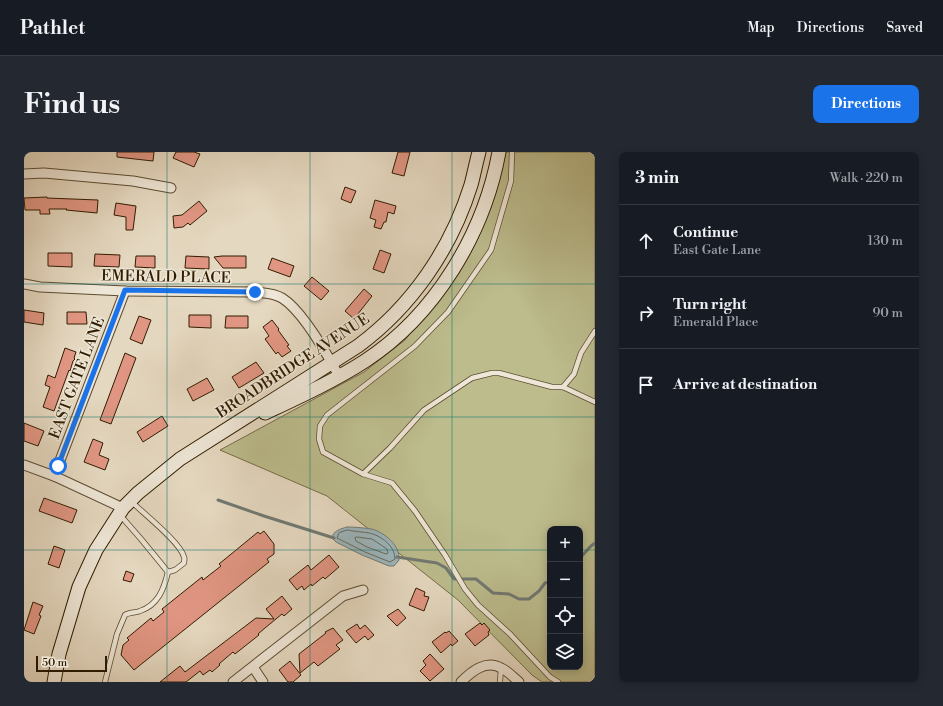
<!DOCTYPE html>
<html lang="en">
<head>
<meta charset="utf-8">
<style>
  :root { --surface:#171b24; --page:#242831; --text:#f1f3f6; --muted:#9ea1a6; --line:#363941; --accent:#1a73e8 }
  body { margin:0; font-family:"Libre Bodoni",serif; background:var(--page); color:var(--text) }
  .controls { position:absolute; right:12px; bottom:12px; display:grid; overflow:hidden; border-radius:8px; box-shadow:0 2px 10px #0003 }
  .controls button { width:36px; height:36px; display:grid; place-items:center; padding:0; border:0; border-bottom:1px solid var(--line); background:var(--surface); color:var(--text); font:20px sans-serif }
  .scale { position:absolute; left:12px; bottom:10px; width:71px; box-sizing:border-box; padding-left:4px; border:2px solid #301d01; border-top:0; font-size:11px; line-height:14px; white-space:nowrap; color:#301d01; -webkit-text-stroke:3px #eee6d6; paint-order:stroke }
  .stop { position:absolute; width:12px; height:12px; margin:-9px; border:3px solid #1a73e8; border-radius:50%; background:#fff }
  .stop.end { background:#1a73e8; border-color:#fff; box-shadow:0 1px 4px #0008 }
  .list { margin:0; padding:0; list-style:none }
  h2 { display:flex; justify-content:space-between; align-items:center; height:52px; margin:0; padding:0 16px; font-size:17px }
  h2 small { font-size:13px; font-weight:400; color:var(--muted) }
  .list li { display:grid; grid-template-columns:26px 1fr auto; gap:12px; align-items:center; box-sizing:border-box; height:72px; padding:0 16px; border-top:1px solid var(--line) }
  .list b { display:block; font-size:15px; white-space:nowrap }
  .list p { margin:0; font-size:13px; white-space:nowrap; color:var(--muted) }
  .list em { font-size:13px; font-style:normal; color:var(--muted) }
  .icon { flex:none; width:22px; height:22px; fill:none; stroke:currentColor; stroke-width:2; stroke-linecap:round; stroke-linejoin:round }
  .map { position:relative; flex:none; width:571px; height:530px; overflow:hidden; border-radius:8px }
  header { display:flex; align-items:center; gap:24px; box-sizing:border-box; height:56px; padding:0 20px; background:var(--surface); border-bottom:1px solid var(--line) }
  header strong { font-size:19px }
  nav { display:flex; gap:22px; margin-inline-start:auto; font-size:14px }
  .intro { display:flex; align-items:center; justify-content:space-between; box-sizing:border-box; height:96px; padding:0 24px }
  h1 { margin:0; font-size:28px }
  .button { padding:10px 18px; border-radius:8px; background:var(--accent); color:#fff; font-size:14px; font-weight:700 }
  main { display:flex; gap:24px; padding:0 24px }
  aside { flex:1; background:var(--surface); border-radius:8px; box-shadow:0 2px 10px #0003 }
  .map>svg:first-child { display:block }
</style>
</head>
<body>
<header>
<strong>Pathlet</strong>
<nav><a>Map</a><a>Directions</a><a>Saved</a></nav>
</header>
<div class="intro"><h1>Find us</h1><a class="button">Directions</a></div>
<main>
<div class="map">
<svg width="571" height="530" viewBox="0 0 571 530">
  <rect width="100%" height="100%" fill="#e5d8c0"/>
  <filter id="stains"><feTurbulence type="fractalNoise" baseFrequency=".005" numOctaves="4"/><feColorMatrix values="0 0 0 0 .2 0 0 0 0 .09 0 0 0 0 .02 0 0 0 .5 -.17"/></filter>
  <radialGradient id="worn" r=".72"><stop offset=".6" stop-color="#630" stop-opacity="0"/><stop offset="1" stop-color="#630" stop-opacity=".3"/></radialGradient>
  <path fill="#bcbc8d" stroke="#766c47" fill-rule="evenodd" d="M481,0H571V530H518L508,523L434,448L303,344L196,298L340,220L381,188L428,130L467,55ZM526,377H556V515H526Z"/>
  <path fill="#9cb6be" stroke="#717972" d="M323,375C329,375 346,376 351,378C363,383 376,394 375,408L370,414H365L338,403L312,390L308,386C309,379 316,377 323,375Z"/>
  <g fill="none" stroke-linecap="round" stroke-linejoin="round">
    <g stroke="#666a60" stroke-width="1">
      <path d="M324,378C331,380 344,380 349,382C360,386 371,395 371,407L366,410L341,400L313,386L315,381Z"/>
      <polygon points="333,385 348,387 363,397 364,401 362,402 343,395 332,389 331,386"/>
    </g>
    <g stroke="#717972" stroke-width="3">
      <polyline points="194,348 240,364 310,386"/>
      <polyline points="373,405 413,411 422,416 430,427 452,427 469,441 485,442 495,447 505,447 515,439 521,431 526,430"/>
      <polyline points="556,406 567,394 571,391"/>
    </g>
  </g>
  <g fill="#e19683" stroke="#301d01">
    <polygon points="93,0 130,0 129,9 93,5"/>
    <polygon points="152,0 170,0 176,2 170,15 149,6"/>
    <polygon points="374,0 386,0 380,24 368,21"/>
    <polygon points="321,35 332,39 327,51 317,47"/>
    <polygon points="23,45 23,46 74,48 73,61 42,58 43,57 25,57 26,62 16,62 16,58 1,58 0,46"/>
    <polygon points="351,48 372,54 370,62 364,60 362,70 360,70 357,77 350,75 352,68 346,66"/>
    <polygon points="175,49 183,59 166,73 164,71 159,75 150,76 149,64 158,63"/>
    <polygon points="92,51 112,54 109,78 102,78 102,65 90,63"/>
    <polygon points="356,98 367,102 360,121 349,117"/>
    <polygon points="24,101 48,101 48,115 24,114"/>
    <polygon points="71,102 96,103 95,115 70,114"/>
    <polygon points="112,104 131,104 131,116 111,115"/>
    <polygon points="162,104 185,105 185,117 161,116"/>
    <polygon points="198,104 222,104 222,116 199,116 190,105"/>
    <polygon points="248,106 270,114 266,125 244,117"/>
    <polygon points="288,125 305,139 297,148 280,134"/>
    <polygon points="340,137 348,144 330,167 321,159"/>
    <polygon points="0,158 20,161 19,173 0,170"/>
    <polygon points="43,160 62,160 63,172 43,172"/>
    <polygon points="165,163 187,163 187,176 165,175"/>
    <polygon points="115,164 127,168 118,192 106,187"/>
    <polygon points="202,164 224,164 224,176 201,176"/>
    <polygon points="248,168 255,177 254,178 265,193 263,194 267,199 258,205 254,200 252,202 241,187 245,184 239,175"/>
    <polygon points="41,196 52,200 50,206 51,207 49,209 46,219 45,218 30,259 19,255 26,235 21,233 24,223 31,226"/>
    <polygon points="101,201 112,206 87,272 76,268"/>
    <polygon points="232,210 240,221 215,236 208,225"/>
    <polygon points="183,226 190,238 169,249 163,237"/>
    <polygon points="138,264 144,274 119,290 113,280"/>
    <polygon points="0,271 20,279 14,294 0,289"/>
    <polygon points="69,287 79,291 75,303 85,307 81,318 60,310"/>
    <polygon points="20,346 53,358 48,371 15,359"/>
    <polygon points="240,379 250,392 250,402 243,407 245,410 110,518 97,503 99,493 105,488 103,486 127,466 129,469 140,460 138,457 178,425 179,428 197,414 195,412 234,380 236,382"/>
    <polygon points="30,394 41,398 35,416 24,412"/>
    <polygon points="305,403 315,415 301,427 299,425 288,434 287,432 280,438 278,434 273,438 265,428 284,413 287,418"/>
    <polygon points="102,419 110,422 107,430 99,428"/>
    <polygon points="392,436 401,440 400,444 405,445 400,459 385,453"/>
    <polygon points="258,444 268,457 260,464 258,462 241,476 234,482 235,483 211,502 209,500 195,512 196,513 188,520 186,518 179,523 176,519 162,530 136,530 156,514 161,520 232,466 250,467 242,457"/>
    <polygon points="9,450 19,454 15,463 17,464 10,482 0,478"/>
    <polygon points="374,457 382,466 373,474 363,464"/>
    <polygon points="456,471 458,473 460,471 466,478 464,480 465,483 451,494 441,482"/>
    <polygon points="333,472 336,477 341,473 350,483 344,488 341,484 332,491 322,479"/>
    <polygon points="309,476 319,488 312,493 316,497 294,514 290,510 276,521 275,502 302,481 301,480"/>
    <polygon points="425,479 434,489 428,494 427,492 417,501 408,490 421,480 422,481"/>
    <polygon points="406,502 420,517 406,529 396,519 402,513 399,509"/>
    <polygon points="266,509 277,523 269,530 264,530 255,518"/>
  </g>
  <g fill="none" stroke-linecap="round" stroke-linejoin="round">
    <g stroke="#5d4c31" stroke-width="6">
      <g id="lane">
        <polyline points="488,0 487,29 467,98 424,160 391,194 303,263 296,274 295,287 299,300 339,322 368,331 391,359 421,403 441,437 454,453 486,482 526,525 534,530"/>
        <polyline points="539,235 550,222 557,201 571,179"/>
        <polyline points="339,322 366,296 400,258 448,226 468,221 475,221 528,235 539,235 571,250"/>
        <path d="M96,363L117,387L144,420L151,418L160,411C160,409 161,407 160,405C157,391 119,361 108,350"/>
        <path d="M81,530L93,482L101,463C105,460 111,461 116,459C134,453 140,437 144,420"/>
        <polyline points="476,530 477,516"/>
      </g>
    </g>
    <g stroke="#5d4c31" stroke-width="11">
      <g id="street">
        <polyline points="0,22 20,21 109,29 147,36"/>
        <path d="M0,132L16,135L101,139L231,140C240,141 250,141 258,146C279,159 303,202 315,224"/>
        <polyline points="0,313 30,324 99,356"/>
        <polyline points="30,324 101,139"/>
        <polyline points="229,515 239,530"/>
        <polyline points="209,530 319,444 339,438"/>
        <path d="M437,530C447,520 462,507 477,516C484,519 489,525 495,530"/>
      </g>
    </g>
    <g stroke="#301d01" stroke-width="15">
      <g id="secondary">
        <path d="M241,261C275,245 310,229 341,209C411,163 460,82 475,0"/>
        <path d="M30,530L35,502L55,435L72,398L99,356L114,341L156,307L334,194C388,154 427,97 447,33C450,22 452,11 455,0"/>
      </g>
    </g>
    <use href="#lane" stroke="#eee6d6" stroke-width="4.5"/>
    <use href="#street" stroke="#eee6d6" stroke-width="9"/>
    <use href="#secondary" stroke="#eee6d6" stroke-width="13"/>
  </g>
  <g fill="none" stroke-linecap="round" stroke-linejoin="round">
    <polyline stroke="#1a73e8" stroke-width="5" points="34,314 101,138 231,140"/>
  </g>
  <path fill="none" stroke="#0f766e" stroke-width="1" stroke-opacity="0.55" d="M143,0V530M286,0V530M428,0V530M0,132H571M0,265H571M0,398H526M556,398H571"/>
  <g text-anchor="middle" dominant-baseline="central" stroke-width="3" stroke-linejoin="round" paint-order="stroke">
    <g font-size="15" fill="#301d01" stroke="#eee6d6">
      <text transform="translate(142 125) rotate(1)">EMERALD PLACE</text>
      <text transform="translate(269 214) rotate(-33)">BROADBRIDGE AVENUE</text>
      <text transform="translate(53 226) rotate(-69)">EAST GATE LANE</text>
    </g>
  </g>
  <rect width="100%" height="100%" filter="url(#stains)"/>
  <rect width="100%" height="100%" fill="url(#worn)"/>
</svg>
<div class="controls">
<button>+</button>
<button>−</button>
<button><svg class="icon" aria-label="locate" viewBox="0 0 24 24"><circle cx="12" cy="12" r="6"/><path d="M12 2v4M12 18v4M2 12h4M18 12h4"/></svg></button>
<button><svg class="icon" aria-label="layers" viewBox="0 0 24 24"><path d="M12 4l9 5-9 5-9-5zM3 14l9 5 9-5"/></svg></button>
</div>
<div class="scale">50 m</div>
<div class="stop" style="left:34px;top:314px"></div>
<div class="stop end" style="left:231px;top:140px"></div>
</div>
<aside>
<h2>3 min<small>Walk · 220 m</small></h2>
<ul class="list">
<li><svg class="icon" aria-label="ahead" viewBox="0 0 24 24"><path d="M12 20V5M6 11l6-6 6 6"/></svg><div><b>Continue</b><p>East Gate Lane</p></div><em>130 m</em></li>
<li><svg class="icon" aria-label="right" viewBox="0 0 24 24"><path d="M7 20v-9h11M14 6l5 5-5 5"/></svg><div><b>Turn right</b><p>Emerald Place</p></div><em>90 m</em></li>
<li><svg class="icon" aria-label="arrive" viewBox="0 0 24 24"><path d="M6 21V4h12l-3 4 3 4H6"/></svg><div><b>Arrive at destination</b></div></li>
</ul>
</aside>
</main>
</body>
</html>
